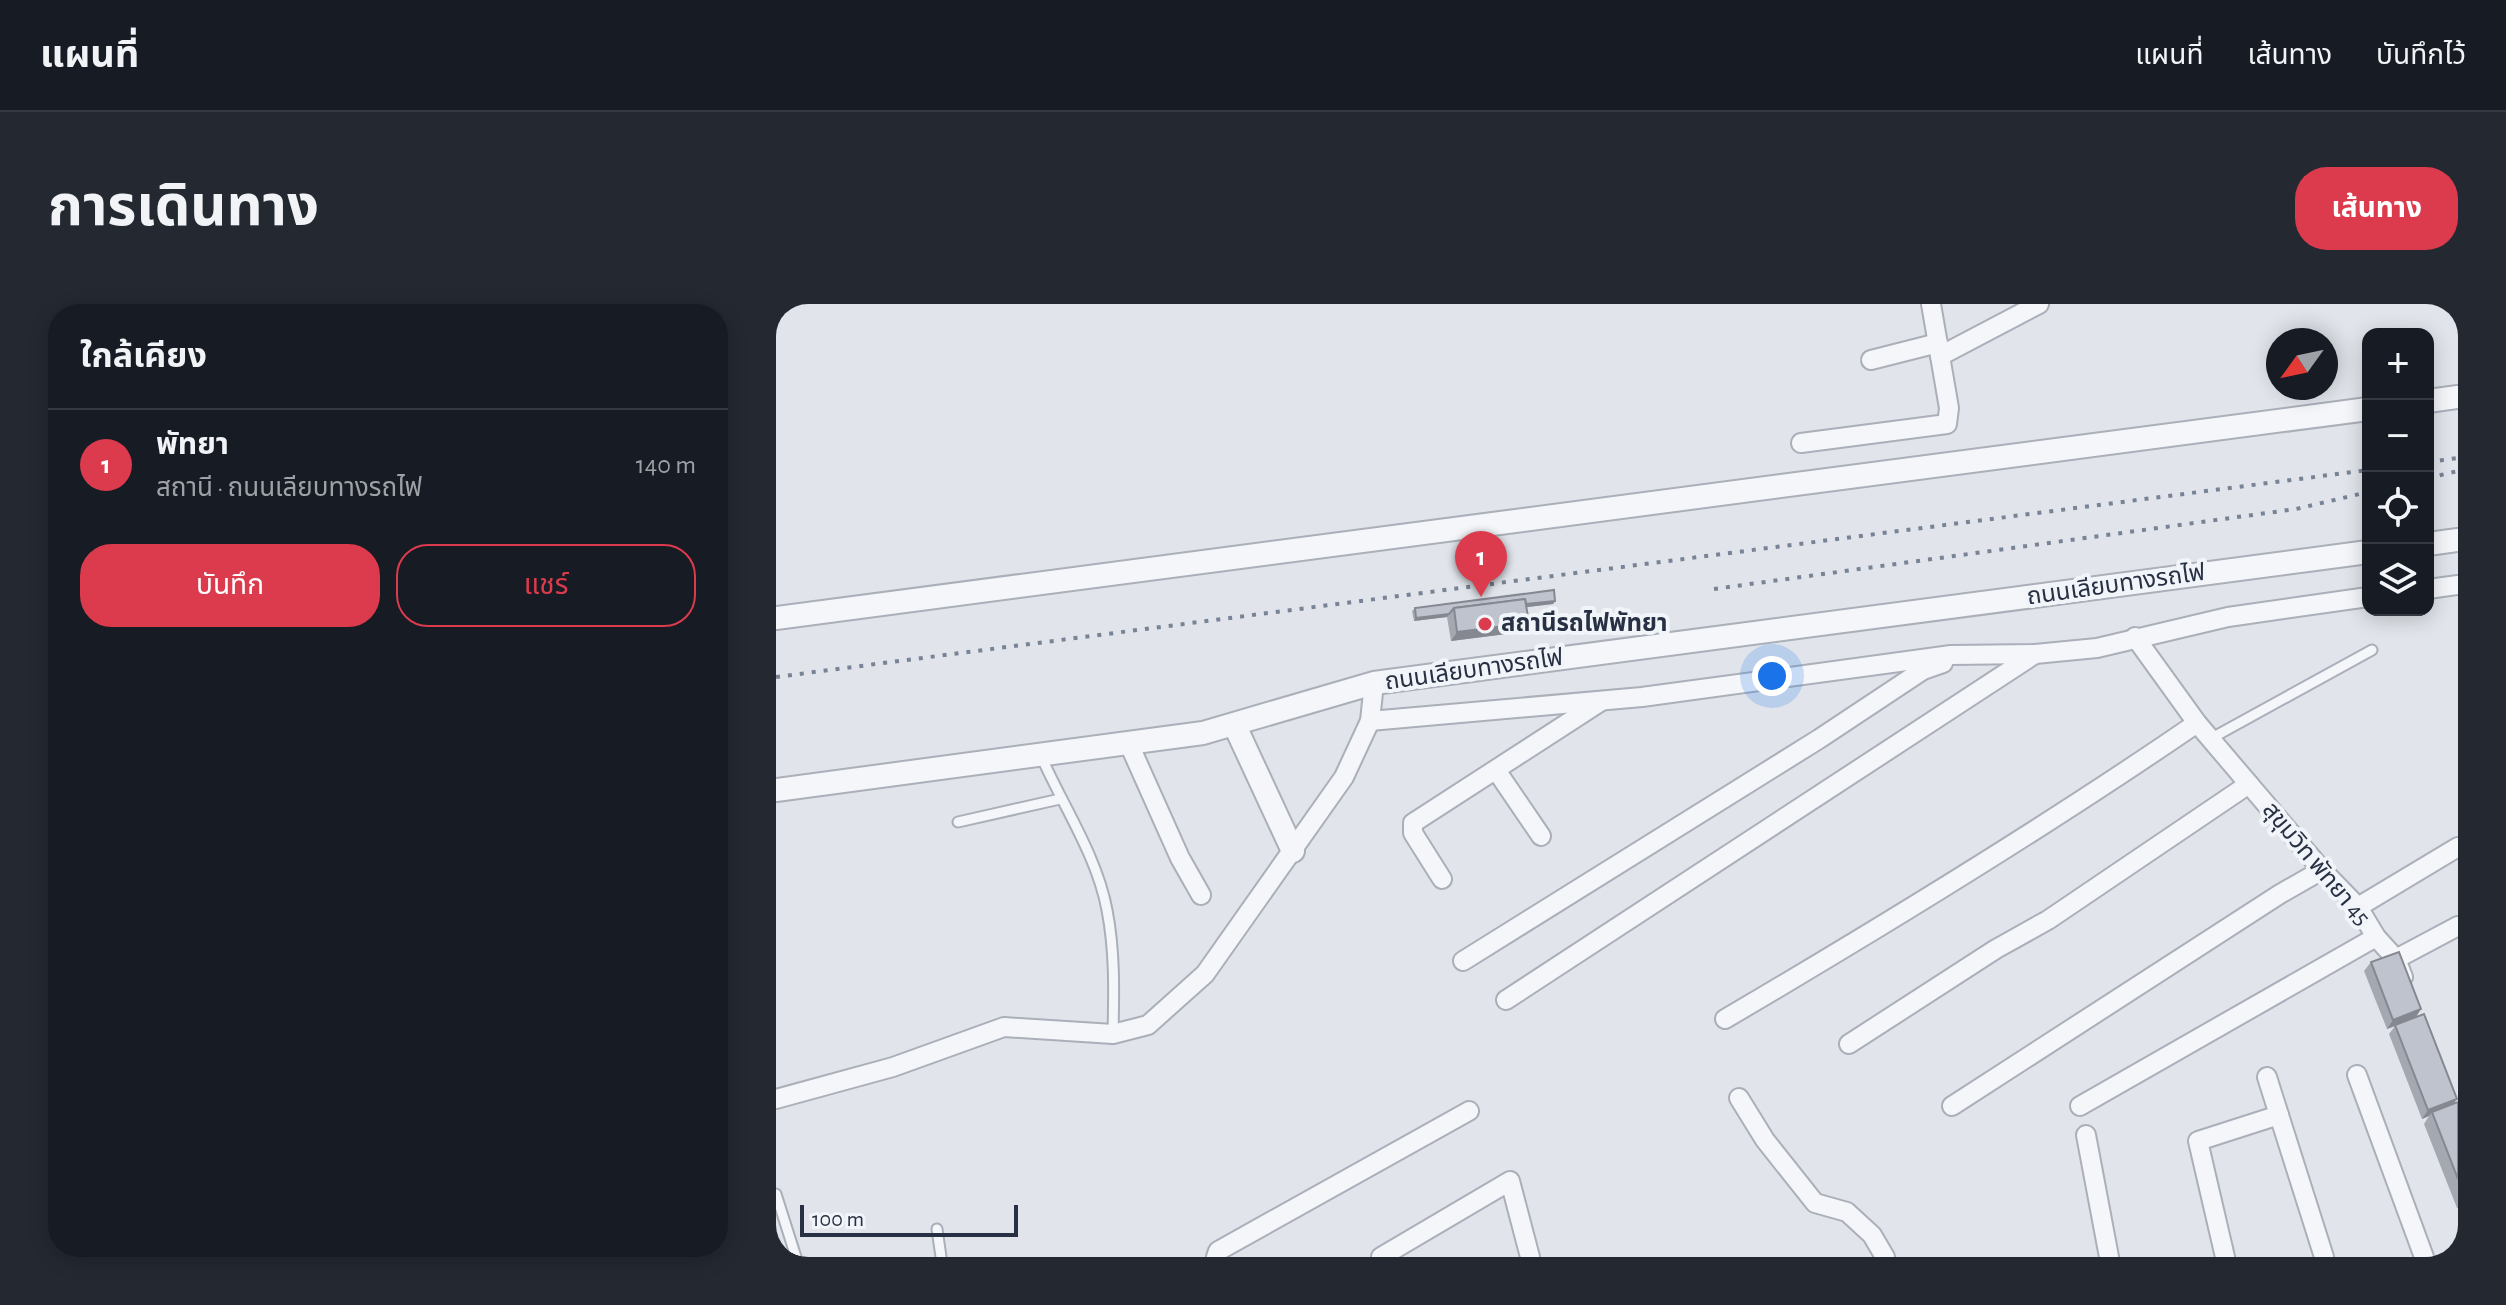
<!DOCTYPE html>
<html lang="th">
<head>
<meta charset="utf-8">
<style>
  :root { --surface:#171b24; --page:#242831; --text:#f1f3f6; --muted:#9ea1a6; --line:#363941; --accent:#db3b4d }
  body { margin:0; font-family:"Alegreya Sans","Noto Sans Thai",sans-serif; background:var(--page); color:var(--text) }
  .controls { position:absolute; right:24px; top:24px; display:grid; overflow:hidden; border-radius:16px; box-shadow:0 4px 20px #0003 }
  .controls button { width:72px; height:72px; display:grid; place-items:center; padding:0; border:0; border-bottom:2px solid var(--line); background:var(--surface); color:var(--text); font:40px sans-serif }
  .compass { position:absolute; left:1490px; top:24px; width:72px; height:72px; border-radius:50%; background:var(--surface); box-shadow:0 4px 20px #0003; rotate:237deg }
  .scale { position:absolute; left:24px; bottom:20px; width:218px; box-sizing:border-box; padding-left:8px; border:4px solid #283144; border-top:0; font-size:22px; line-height:28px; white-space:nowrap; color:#283144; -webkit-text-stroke:6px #f1f4f8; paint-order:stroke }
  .you { position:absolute; left:996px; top:372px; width:28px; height:28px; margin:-20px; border:6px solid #fff; border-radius:50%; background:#1a73e8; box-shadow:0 0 0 12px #1a73e833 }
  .badge { display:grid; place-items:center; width:52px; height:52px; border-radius:50%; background:var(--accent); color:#fff; font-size:26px; font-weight:700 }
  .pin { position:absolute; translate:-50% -66px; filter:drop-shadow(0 2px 4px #0008) }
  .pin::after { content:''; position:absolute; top:42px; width:28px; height:24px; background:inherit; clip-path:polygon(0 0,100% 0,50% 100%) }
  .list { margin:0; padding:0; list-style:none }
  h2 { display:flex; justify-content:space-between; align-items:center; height:104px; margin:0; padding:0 32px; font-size:34px }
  h2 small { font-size:26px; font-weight:400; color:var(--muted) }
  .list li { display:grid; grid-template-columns:52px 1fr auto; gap:24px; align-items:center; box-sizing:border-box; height:112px; padding:0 32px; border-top:2px solid var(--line) }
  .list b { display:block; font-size:30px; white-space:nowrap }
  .list p { margin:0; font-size:26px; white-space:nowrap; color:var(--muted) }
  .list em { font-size:26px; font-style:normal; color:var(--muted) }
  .actions { display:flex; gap:16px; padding:24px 32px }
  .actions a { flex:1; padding:18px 0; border:2px solid var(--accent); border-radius:32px; text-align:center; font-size:28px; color:var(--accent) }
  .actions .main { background:var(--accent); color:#fff }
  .icon { flex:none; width:44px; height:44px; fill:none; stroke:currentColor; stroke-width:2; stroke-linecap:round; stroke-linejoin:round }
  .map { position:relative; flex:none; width:1682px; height:953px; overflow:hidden; border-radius:32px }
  header { display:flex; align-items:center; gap:48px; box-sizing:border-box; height:112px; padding:0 40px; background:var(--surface); border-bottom:2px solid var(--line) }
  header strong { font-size:38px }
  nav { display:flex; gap:44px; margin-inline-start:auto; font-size:28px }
  .intro { display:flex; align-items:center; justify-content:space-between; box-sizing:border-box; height:192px; padding:0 48px }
  h1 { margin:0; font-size:56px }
  .button { padding:20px 36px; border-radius:32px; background:var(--accent); color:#fff; font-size:28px; font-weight:700 }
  main { display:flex; gap:48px; padding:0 48px }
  aside { flex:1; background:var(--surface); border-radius:32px; box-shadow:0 4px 20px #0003 }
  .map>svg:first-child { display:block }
</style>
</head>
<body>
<header>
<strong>แผนที่</strong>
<nav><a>แผนที่</a><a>เส้นทาง</a><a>บันทึกไว้</a></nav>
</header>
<div class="intro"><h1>การเดินทาง</h1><a class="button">เส้นทาง</a></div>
<main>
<aside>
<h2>ใกล้เคียง<small></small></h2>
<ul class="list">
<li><span class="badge">1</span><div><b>พัทยา</b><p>สถานี · ถนนเลียบทางรถไฟ</p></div><em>140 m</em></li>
</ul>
<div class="actions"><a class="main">บันทึก</a><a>แชร์</a></div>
</aside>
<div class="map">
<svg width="1682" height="953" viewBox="0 0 1682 953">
  <rect width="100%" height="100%" fill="#e1e5eb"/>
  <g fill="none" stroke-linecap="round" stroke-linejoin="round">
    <g stroke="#aaafb9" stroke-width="13">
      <g id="service">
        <polyline points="1434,435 1596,346"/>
        <path d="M265,452C287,502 321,552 331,606C339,647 338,689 337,730"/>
        <polyline points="182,518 284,495"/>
        <polyline points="0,890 20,953"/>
        <polyline points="161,925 165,953"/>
      </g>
    </g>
    <g stroke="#aaafb9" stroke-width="22">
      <g id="minor">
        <polyline points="1164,52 1263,0"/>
        <polyline points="1095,56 1162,39"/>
        <polyline points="1025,139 1171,120 1173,104 1155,0"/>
        <polyline points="1652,285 1682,281"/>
        <polyline points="1359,333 1421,419 1546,566 1582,603 1600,633 1620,655 1627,673"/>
        <polyline points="594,417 866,393 1175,351 1259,350 1321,344 1452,313 1592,293"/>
        <polyline points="353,440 404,554 425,591"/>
        <polyline points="720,466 765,532"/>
        <polyline points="666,575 637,529 637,519 824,398"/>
        <polyline points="1582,603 1682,543"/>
        <polyline points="1620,655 1682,622"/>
        <polyline points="687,657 1043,435 1147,366 1167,359"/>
        <polyline points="730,696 1259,350"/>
        <path d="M949,715C1109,621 1268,524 1421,419"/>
        <polyline points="1073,740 1220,645 1272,616 1473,480"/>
        <polyline points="1581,771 1648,953"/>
        <polyline points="1491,773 1503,811"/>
        <polyline points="963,794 989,836 1039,899 1071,908 1096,931 1109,953"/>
        <polyline points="0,795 117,763 228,723 337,730 372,721 429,670 568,473 594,417 598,379"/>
        <polyline points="1176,802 1504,590 1546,566"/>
        <polyline points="1304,802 1600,633"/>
        <polyline points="1310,831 1333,953"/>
        <polyline points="440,953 442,947 693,807"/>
        <polyline points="605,953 734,877 754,953"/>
        <polyline points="1449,953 1422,837 1503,811 1548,953"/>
      </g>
    </g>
    <g stroke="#aaafb9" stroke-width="26">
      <g id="tertiary">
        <polyline points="1652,97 1682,93"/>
        <polyline points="1652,240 1682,236"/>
        <polyline points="0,314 1592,105"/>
        <polyline points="459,422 517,547"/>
        <polyline points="0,486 427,429 598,379 1592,248"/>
      </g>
    </g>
    <use href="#service" stroke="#f4f6f9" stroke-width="9"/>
    <use href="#minor" stroke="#f4f6f9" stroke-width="18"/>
    <use href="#tertiary" stroke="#f4f6f9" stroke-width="22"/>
    <g stroke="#798396" stroke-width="4" stroke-dasharray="4 8" stroke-linecap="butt">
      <polyline points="1652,158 1682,154"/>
      <polyline points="1652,174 1682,167"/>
      <polyline points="938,285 1520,205 1592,188"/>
      <polyline points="0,373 1592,166"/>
    </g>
  </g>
  <g fill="#a3a8b1">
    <polygon points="779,297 777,300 750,303 746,328 675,337 671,313 638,317 636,307 639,304"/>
    <polygon points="1595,658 1645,705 1640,713 1681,795 1677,800 1682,798 1682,904 1681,904 1648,820 1653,812 1646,815 1613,730 1619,722 1611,725 1588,667"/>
  </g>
  <g fill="#858890">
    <polygon points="779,297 777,300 679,312 678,310"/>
    <polygon points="673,310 671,313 638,317 640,314"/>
    <polygon points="753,319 746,328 675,337 681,328"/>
    <polygon points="1645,705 1639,714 1611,725 1617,716"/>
    <polygon points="1681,795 1674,804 1656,808 1653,812 1646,815 1652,806"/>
  </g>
  <g fill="#bec3ce" stroke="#858890" stroke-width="2">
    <polygon points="778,286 779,297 750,300 749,295 678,304 673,310 640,314 639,304"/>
    <polygon points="749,295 753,319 681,328 678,304"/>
    <polygon points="1623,648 1645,705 1617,716 1595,658"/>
    <polygon points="1648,710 1681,795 1652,806 1619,721"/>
    <polygon points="1682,798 1682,875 1656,808"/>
  </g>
  <circle fill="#db3b4d" stroke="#f1f4f8" stroke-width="3" cx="709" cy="320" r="8"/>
  <g text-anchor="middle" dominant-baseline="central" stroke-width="8" stroke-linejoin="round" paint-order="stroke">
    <g font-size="24" fill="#283144" stroke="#f1f4f8">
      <text transform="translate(1340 281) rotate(-8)">ถนนเลียบทางรถไฟ</text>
      <text transform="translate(698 366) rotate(-8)">ถนนเลียบทางรถไฟ</text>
      <text transform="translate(1540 560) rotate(50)">สุขุมวิท พัทยา 45</text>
    </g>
    <g font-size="24" font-weight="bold" fill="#283144" stroke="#f1f4f8" text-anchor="start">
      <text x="725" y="320">สถานีรถไฟพัทยา</text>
    </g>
  </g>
</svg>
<div class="controls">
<button>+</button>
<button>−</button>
<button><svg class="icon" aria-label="locate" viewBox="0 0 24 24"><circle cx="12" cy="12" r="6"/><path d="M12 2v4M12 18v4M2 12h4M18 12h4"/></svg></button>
<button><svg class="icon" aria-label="layers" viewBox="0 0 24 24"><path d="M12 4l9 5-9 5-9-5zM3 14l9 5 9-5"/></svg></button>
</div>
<svg class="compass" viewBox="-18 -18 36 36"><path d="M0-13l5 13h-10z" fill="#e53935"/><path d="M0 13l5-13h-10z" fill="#9ea1a6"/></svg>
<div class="scale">100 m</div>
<div class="you"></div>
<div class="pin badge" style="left:705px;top:293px">1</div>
</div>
</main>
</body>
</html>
